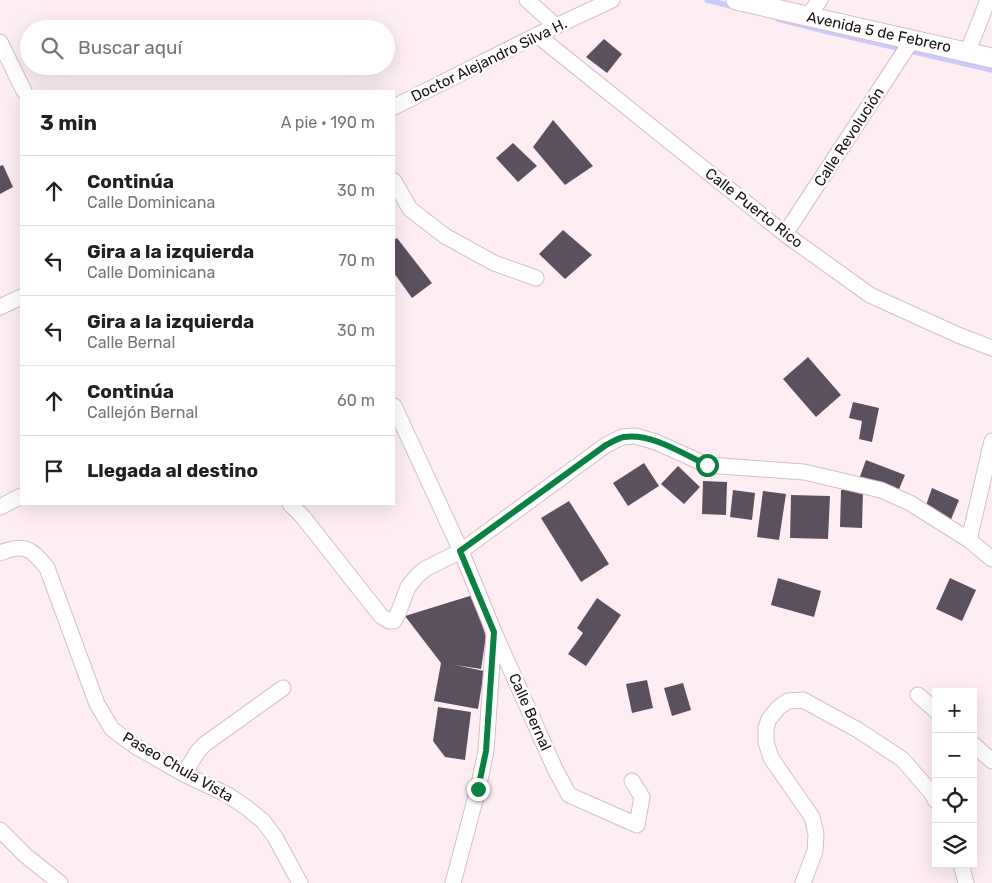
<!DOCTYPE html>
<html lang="es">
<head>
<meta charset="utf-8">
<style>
  :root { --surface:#fff; --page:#f2f2f2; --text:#202124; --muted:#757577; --line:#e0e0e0 }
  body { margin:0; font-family:Rubik,sans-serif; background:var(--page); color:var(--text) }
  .controls { position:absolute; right:15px; bottom:15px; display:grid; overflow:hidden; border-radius:0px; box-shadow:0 5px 20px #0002 }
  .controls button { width:45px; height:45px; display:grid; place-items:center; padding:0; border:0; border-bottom:1px solid var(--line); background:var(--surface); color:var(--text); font:25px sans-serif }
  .stop { position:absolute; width:15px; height:15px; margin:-11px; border:4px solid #0b8043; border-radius:50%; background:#fff }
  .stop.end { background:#0b8043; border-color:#fff; box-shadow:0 1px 5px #0008 }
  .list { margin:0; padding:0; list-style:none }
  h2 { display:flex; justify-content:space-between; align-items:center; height:65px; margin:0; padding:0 20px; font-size:21px }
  h2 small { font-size:16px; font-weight:400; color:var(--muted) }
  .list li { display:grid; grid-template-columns:32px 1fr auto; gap:15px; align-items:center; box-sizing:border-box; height:70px; padding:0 20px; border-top:1px solid var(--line) }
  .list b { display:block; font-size:19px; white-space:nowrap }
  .list p { margin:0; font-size:16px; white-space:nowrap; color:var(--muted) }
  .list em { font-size:16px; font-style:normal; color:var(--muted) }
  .icon { flex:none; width:28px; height:28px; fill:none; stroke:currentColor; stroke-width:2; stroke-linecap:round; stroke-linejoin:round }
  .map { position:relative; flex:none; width:992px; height:883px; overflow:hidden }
  .search { position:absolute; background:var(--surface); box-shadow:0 5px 20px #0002; left:20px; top:20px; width:375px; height:55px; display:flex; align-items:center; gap:12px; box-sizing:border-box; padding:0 18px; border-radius:28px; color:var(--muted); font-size:19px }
  .panel { position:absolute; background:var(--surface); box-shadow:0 5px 20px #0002; left:20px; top:90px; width:375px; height:415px; border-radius:0px }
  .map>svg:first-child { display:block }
</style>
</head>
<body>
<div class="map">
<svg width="992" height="883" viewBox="0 0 992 883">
  <rect width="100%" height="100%" fill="#feeef4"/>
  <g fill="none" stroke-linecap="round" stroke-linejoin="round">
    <g stroke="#cccafd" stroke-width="5.5">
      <polyline points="707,0 735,7"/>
      <polyline points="778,19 829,32 992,70"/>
    </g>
  </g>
  <g fill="#5b515e">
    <polygon points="604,39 622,54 607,73 586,57"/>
    <polygon points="553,120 593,166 565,185 533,147"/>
    <polygon points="513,143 537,166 518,182 496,158"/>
    <polygon points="3,165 13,187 0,194 0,166"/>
    <polygon points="563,230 592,255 565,279 539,254"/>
    <polygon points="397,238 432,283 412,298 394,273 394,240"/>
    <polygon points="808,357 841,395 816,417 783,379"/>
    <polygon points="853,402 879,408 872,442 859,439 862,421 849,418"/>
    <polygon points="866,460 905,475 897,494 859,479"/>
    <polygon points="644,463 659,486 628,506 613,483"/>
    <polygon points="678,466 700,487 684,504 661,484"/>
    <polygon points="703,481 727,482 726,515 702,514"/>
    <polygon points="932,488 959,500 950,522 925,508"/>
    <polygon points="733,490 755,493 752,520 730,517"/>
    <polygon points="841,490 863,490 862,528 840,527"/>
    <polygon points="763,491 786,494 779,540 757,537"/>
    <polygon points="791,495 830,496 828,539 790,538"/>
    <polygon points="569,501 609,564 581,582 541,518"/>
    <polygon points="778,578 821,591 814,617 771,605"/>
    <polygon points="950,578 976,590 962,621 936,609"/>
    <polygon points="473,595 486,637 481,669 455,665 484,671 478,709 434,701 441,663 405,616"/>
    <polygon points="597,598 621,615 586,666 568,654 583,633 577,628"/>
    <polygon points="647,680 653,708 632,713 626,684"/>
    <polygon points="683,683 691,710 672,716 664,688"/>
    <polygon points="438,707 471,712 465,760 445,757 433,741"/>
  </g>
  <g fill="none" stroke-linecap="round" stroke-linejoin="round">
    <g stroke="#d3c0c8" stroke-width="17">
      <g id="minor">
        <polyline points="527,0 556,26"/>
        <polyline points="807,17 820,0"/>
        <polyline points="537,35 785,234 870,295 958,335 992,348"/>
        <polyline points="0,42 24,91"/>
        <polyline points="968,51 988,0"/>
        <polyline points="394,107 537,35 612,0"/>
        <polyline points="394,181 410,209 445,236 494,263 536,278"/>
        <polyline points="785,234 912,40"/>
        <polyline points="0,307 21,297"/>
        <polyline points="394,406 461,551 494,632 555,769 569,795 637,825 642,797 632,781"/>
        <polyline points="290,504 303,517 381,616 389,621 394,621 397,616 408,587 417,576 425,569 461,551 606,445 622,437 635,436 656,442 707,465 804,472 881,490 910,503 969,540 992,559"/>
        <polyline points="0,507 21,496"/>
        <polyline points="969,540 992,441"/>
        <path d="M0,553C24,543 31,548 47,568L97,704L112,729L135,746L184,774L228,795L247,808L263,821L275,837L300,883"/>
        <polyline points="918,695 936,711"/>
        <polyline points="973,744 992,761"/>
        <polyline points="184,774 198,751 205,744 283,688"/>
        <polyline points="0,830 25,855 60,883"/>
        <polyline points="961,864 966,883"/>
        <polyline points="453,883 478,789 486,751 494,634"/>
        <polyline points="803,883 815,851 816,834 812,817 771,758 766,742 766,728 769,719 779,707 788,701 803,700 858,730 902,759 930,791 936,801"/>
      </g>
    </g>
    <g stroke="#d3c0c8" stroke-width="21">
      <polyline id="tertiary" points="736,0 992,58"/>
    </g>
    <use href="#minor" stroke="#fff" stroke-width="15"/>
    <use href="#tertiary" stroke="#fff" stroke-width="19"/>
  </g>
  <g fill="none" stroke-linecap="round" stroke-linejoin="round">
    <path stroke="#0b8043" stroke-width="6" d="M478,789L486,751L494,632L460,551L606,445C612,442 618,438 624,437C652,433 683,454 707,465"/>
  </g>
  <g text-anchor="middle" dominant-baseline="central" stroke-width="5" stroke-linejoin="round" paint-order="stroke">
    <g font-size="15" fill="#191215" stroke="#fff">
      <text transform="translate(879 32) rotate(12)">Avenida 5 de Febrero</text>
      <text transform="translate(489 60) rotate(-26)">Doctor Alejandro Silva H.</text>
      <text transform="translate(849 137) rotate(-57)">Calle Revolución</text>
      <text transform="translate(754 208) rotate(38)">Calle Puerto Rico</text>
      <text transform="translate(530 712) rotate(66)">Calle Bernal</text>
      <text transform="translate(178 767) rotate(30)">Paseo Chula Vista</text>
    </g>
  </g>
</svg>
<div class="controls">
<button>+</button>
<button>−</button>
<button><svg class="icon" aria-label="locate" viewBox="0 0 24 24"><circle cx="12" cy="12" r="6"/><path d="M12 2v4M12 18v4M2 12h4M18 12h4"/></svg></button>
<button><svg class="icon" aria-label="layers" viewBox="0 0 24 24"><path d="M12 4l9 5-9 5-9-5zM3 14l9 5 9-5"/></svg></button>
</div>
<div class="stop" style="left:707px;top:465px"></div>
<div class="stop end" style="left:478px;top:789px"></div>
<div class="search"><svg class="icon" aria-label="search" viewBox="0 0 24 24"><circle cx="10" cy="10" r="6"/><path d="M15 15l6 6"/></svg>Buscar aquí</div>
<section class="panel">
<h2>3 min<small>A pie · 190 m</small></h2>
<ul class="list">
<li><svg class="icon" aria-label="ahead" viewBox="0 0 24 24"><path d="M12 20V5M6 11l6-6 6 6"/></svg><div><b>Continúa</b><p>Calle Dominicana</p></div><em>30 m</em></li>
<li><svg class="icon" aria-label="left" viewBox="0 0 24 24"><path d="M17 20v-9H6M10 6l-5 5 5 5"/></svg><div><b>Gira a la izquierda</b><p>Calle Dominicana</p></div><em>70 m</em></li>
<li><svg class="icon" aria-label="left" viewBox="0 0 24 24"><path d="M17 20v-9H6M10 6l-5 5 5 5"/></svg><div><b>Gira a la izquierda</b><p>Calle Bernal</p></div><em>30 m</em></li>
<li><svg class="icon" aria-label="ahead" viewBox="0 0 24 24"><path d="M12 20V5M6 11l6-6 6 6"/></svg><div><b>Continúa</b><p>Callejón Bernal</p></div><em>60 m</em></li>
<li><svg class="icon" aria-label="arrive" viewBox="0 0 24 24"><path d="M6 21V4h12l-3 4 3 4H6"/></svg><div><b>Llegada al destino</b></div></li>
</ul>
</section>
</div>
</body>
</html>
